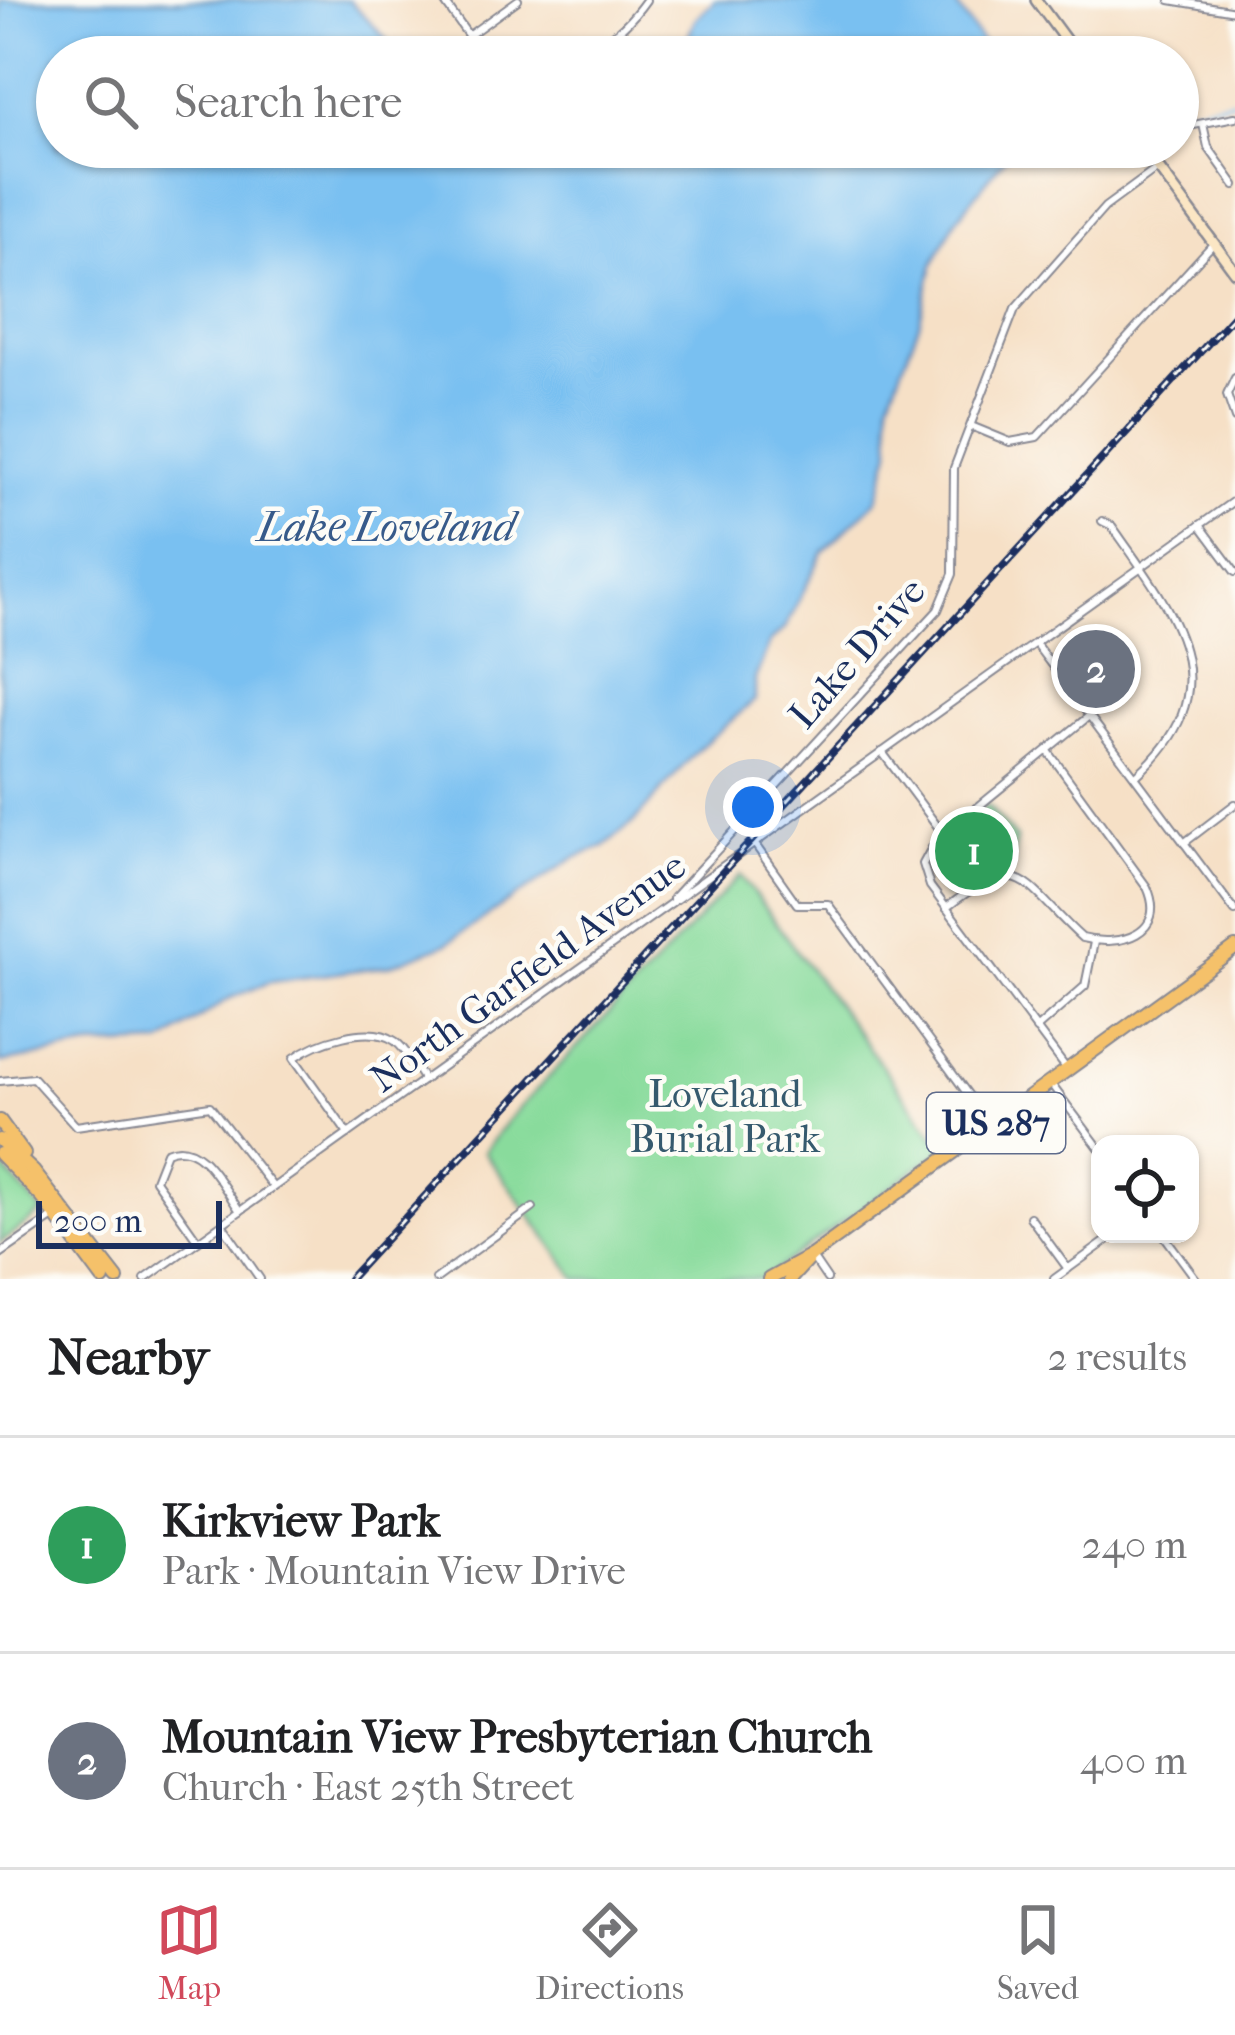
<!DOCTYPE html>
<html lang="en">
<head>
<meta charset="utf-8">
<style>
  :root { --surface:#fff; --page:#f6f6f6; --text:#202124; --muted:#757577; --line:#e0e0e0; --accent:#d1495b }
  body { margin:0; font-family:"IM FELL French Canon",serif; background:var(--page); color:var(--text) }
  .controls { position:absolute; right:36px; bottom:36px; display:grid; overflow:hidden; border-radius:24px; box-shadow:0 3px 9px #0004 }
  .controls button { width:108px; height:108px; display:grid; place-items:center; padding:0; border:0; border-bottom:3px solid var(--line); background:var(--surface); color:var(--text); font:60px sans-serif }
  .scale { position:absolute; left:36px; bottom:30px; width:186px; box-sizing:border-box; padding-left:12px; border:6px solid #1b2f5e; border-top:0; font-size:33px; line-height:42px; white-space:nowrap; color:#1b2f5e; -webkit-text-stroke:9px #fdfcf7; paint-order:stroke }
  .you { position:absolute; left:753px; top:807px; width:42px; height:42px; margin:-30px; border:9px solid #fff; border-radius:50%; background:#1a73e8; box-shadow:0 0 0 18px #1a73e833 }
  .badge { display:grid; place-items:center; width:78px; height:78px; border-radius:50%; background:var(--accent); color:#fff; font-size:39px; font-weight:700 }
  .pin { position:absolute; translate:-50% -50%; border:6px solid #fff; box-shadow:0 3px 12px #0006 }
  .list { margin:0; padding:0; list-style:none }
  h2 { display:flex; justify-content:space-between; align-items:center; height:156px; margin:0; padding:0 48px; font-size:51px }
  h2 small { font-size:39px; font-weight:400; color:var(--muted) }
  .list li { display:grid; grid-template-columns:78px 1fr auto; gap:36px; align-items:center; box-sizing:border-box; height:216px; padding:0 48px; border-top:3px solid var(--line) }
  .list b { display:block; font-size:45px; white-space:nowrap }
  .list p { margin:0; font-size:39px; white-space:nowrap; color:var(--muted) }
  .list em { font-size:39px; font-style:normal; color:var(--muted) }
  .icon { flex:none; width:66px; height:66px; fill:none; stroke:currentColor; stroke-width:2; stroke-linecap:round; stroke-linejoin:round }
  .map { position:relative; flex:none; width:1235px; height:1279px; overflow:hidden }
  .search { position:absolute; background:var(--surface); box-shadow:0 3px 9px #0004; left:36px; right:36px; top:36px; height:132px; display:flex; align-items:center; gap:30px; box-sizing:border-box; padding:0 42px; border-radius:66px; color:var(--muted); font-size:45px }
  .sheet { height:588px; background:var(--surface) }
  nav { display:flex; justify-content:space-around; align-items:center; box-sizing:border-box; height:168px; border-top:3px solid var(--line); background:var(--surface); font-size:33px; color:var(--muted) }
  nav a { display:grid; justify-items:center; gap:6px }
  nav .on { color:var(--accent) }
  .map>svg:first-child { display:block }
</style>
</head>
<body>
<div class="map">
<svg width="1235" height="1279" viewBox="0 0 1235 1279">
  <rect width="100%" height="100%" fill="#fdfcf7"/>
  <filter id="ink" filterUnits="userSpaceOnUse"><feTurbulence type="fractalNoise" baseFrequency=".00833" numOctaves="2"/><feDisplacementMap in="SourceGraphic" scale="24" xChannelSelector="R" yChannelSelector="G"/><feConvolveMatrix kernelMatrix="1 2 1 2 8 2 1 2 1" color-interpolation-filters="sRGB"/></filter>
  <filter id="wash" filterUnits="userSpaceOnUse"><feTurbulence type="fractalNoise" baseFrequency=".004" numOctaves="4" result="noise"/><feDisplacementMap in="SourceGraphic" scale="48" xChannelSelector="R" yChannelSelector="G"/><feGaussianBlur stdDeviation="2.7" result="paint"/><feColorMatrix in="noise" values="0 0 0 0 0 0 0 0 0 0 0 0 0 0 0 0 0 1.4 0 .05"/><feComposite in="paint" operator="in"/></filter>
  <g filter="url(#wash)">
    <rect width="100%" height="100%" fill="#f6e0c6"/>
    <g fill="#89db9c" stroke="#52857d" stroke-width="3">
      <polygon points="987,805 1016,839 1012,871 982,875 947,898 930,873 930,856"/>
      <polygon points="740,875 944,1149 763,1279 577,1279 484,1152 507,1121"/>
      <polygon points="0,1164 43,1212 0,1243"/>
    </g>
    <g fill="#79c0f1" stroke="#4a78a8" stroke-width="3">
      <polygon points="0,0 349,0 403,57 57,57 57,147 1013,147 955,221 933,265 919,324 889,401 891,450 878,499 823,552 786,627 770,642 755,679 755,700 697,750 634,822 604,846 572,859 446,944 388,966 270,982 228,999 161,1044 90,1047 0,1063"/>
      <polygon points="715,0 953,0 992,57 681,57 695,19"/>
    </g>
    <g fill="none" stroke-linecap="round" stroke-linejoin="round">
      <polyline stroke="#79c0f1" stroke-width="3" points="1178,110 1235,100"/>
    </g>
  </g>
  <g filter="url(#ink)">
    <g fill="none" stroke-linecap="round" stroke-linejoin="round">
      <g stroke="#888892" stroke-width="10">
        <g id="minor">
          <polyline points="443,0 475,45 501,57"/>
          <polyline points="1170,0 1235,11"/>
          <polyline points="468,36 518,0"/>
          <path d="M527,57C587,48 609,52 646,0"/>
          <polyline points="1203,124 1208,147 1235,185"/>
          <polyline points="1178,128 1235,117"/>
          <polyline points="1235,378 1227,395 1235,418"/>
          <polyline points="971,426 1010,442 1037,437 1213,244"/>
          <path d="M1102,521L1112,526C1175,615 1235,687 1136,776"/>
          <polyline points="1200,525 1235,572"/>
          <polyline points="1035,643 1235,911"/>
          <polyline points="882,752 944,835"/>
          <polyline points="754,843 797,904 828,904 989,1123"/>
          <polyline points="1184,843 1235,804"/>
          <polyline points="673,898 938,610 953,574 954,468 1015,309 1105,207 1158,168"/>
          <path d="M946,908C1023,847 1025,887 1082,938C1120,948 1168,934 1147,887L1048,751"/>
          <polyline points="1036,1029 1085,986 1094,942"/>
          <polyline points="1066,1068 930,886 923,864 935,842 1089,716"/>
          <polyline points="0,1081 33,1078 76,1126 210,1106 273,1187"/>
          <polyline points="1051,1084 1100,1149"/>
          <path d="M348,1134L294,1058C316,1042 369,1023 395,1041C407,1050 415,1067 424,1080"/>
          <polyline points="1030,1217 1068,1269"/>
          <polyline points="222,1224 260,1279"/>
          <polyline points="1163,1234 1196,1279"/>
          <path d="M198,1241L155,1180L166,1152C201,1136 222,1187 240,1211"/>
          <polyline points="0,1254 57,1215"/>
          <polyline points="812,1257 827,1279"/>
          <polyline points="145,1279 1235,500"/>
          <polyline points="436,1279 533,1208"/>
          <polyline points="1054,1279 1116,1234"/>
        </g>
      </g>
      <g stroke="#888892" stroke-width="14">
        <g id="secondary">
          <polyline points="1036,0 1078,57"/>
          <polyline points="1143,147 1235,272"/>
        </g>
      </g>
      <g stroke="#888892" stroke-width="16">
        <g id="trunk">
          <polyline points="0,1121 24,1154"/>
          <polyline points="0,1140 33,1171 117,1279"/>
          <polyline points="0,1154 42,1197 103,1279"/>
          <polyline points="769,1279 811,1256"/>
          <polyline points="790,1279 811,1256 1235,948"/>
        </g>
      </g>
      <use href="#minor" stroke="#fff" stroke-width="6"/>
      <use href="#secondary" stroke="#fbe6c4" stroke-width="9"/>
      <use href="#trunk" stroke="#f5c16b" stroke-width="12"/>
      <g stroke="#1b2f5e" stroke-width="8">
        <polyline id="rail" points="349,1279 1235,314"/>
      </g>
      <use href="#rail" stroke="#fdfcf7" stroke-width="3" stroke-dasharray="9" stroke-linecap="butt"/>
    </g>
  </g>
  <g text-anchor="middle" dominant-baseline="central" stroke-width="9" stroke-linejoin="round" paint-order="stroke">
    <rect fill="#fdfcf7" stroke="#5f6c8c" stroke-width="3" x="927" y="1093" width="138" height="60" rx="9"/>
    <g font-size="36" font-weight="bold" fill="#1b2f5e">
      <text x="996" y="1123">US 287</text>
    </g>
    <g font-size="39" fill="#1b2f5e" stroke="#fdfcf7">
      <text transform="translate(857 653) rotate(-49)">Lake Drive</text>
      <text transform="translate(528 972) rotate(-36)">North Garfield Avenue</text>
    </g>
    <g font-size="39" fill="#365a6e" stroke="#fdfcf7">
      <text x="725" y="1094">Loveland<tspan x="725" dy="45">Burial Park</tspan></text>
    </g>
    <g font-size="42" font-style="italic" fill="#375a8a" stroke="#fdfcf7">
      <text x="386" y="527">Lake Loveland</text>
    </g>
  </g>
</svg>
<div class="controls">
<button><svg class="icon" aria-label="locate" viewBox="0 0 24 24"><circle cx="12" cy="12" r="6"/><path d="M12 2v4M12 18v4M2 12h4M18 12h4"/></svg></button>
</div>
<div class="scale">200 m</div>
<div class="you"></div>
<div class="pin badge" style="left:974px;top:851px;background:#2e9e5b">1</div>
<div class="pin badge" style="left:1096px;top:669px;background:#6b7280">2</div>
<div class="search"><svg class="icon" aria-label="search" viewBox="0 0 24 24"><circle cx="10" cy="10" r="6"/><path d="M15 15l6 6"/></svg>Search here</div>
</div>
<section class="sheet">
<h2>Nearby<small>2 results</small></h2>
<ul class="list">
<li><span class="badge" style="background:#2e9e5b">1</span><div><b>Kirkview Park</b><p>Park · Mountain View Drive</p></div><em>240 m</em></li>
<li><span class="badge" style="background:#6b7280">2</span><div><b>Mountain View Presbyterian Church</b><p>Church · East 25th Street</p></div><em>400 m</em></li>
</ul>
</section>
<nav>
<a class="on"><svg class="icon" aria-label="map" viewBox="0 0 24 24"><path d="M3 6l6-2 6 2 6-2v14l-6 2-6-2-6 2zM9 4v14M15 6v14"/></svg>Map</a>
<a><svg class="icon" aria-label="directions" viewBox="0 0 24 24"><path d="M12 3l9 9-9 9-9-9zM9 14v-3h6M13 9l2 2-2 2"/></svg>Directions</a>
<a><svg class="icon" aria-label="saved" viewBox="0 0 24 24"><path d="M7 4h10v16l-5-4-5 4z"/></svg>Saved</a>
</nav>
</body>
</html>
